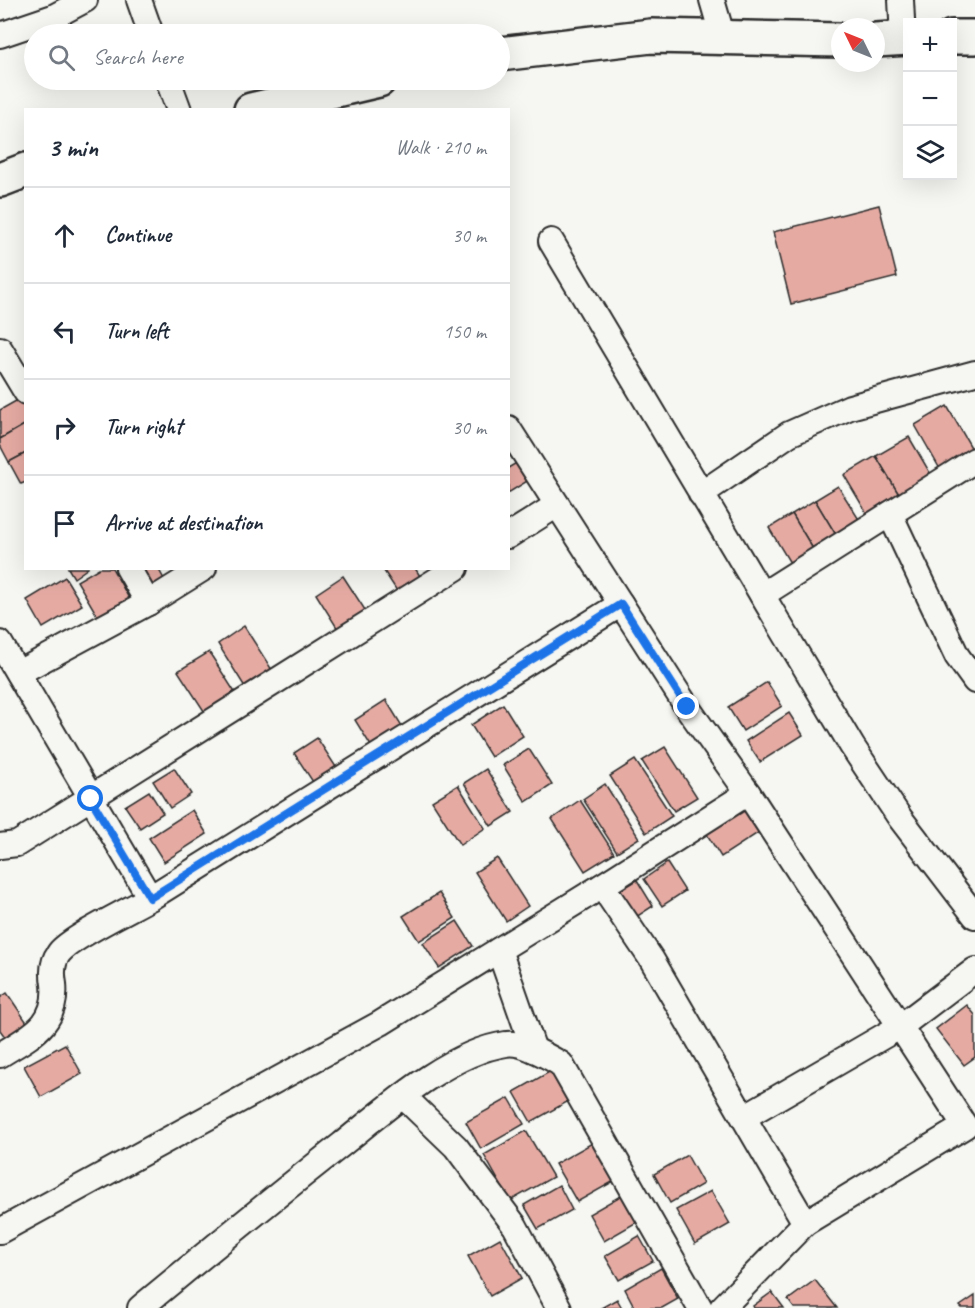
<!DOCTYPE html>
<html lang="en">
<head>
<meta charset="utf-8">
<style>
  :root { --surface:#fff; --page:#f6f6f7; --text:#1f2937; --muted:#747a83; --line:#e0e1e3 }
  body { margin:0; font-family:Caveat,sans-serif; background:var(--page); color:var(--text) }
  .controls { position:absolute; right:18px; top:18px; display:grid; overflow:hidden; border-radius:0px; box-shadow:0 6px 24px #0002 }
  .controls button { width:54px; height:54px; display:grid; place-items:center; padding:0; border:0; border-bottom:2px solid var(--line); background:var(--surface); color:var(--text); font:30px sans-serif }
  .compass { position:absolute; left:831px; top:18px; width:54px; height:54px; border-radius:50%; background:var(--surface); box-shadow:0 6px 24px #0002; rotate:313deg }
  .stop { position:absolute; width:18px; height:18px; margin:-14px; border:4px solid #1a73e8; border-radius:50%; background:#fff }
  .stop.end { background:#1a73e8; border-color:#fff; box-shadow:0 2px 6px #0008 }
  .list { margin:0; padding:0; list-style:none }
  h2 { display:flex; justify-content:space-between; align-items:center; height:78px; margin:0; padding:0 24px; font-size:26px }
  h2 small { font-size:20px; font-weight:400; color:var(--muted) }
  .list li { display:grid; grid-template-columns:39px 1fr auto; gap:18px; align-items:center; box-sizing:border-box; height:96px; padding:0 24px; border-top:2px solid var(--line) }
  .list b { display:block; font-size:22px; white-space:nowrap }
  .list em { font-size:20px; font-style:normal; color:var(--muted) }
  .icon { flex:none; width:33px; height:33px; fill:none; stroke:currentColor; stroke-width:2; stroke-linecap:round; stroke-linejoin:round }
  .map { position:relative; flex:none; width:975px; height:1308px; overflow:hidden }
  .search { position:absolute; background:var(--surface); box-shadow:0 6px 24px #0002; left:24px; top:24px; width:486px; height:66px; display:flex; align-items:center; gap:15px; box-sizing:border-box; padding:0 21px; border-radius:33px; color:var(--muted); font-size:22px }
  .panel { position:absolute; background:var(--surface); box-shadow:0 6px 24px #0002; left:24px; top:108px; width:486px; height:462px; border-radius:0px }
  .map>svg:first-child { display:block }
</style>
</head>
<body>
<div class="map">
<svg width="975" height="1308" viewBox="0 0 975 1308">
  <rect width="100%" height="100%" fill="#f6f6f2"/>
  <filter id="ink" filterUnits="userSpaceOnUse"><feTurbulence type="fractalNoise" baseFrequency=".0167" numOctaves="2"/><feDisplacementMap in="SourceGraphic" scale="12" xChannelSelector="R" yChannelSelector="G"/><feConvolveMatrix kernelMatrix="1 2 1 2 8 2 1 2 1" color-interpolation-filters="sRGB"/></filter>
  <g filter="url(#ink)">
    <g fill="#e5aba3" stroke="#2b2b2b" stroke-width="1.5">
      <polygon points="879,205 897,277 791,304 773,232"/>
      <polygon points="23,397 26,401 26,424 0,439 0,410"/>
      <polygon points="947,406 972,449 940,469 915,425"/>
      <polygon points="26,424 26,453 9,462 0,445 0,439"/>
      <polygon points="909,437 933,478 901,498 876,456"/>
      <polygon points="26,453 26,482 21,484 9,462"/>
      <polygon points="876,456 901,498 869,517 844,475"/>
      <polygon points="518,462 529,480 508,493 508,468"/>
      <polygon points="838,486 860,521 836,535 815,500"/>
      <polygon points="815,500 836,535 813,549 792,514"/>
      <polygon points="792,514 813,549 790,563 769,528"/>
      <polygon points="68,568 88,568 74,578"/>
      <polygon points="99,568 112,568 132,604 101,622 77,581"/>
      <polygon points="133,568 158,568 166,583 148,593"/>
      <polygon points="382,568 415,568 420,576 397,591"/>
      <polygon points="343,576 367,613 339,631 316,594"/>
      <polygon points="65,577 82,605 43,628 27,600"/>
      <polygon points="244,626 272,670 245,687 218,644"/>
      <polygon points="209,652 236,694 206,714 178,671"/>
      <polygon points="767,682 782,706 743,731 728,707"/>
      <polygon points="386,700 402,726 371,746 355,720"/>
      <polygon points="503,704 523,736 491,757 471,725"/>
      <polygon points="789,713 803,735 760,762 746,741"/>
      <polygon points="317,738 338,770 315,785 294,753"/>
      <polygon points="665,747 697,797 674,811 642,761"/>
      <polygon points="529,749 552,785 526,802 503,765"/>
      <polygon points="635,760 672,816 646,833 610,776"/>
      <polygon points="174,768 191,794 170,808 153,781"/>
      <polygon points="486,769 513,812 491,826 464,783"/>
      <polygon points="605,784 639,838 617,852 583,799"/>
      <polygon points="458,785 485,828 460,845 432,801"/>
      <polygon points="149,791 163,813 140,828 125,806"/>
      <polygon points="580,800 614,853 585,871 552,819"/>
      <polygon points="746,801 764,829 721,857 703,828"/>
      <polygon points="192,810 207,834 164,862 149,838"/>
      <polygon points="497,858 528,906 506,921 475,872"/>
      <polygon points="667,863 685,891 662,906 644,879"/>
      <polygon points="637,880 653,906 633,919 616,893"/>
      <polygon points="439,893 455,918 419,941 403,916"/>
      <polygon points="457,921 473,946 439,968 423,943"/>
      <polygon points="7,993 30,1027 8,1041 0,1030 0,998"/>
      <polygon points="967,1005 975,1015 975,1057 964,1065 936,1029"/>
      <polygon points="65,1044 82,1074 41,1097 24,1066"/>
      <polygon points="558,1067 576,1097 531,1122 514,1092"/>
      <polygon points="509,1098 524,1124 481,1149 466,1122"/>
      <polygon points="526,1131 553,1177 510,1201 484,1155"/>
      <polygon points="594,1142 616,1180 577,1202 555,1164"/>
      <polygon points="687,1155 703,1184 670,1203 654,1174"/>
      <polygon points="559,1185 572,1210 538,1229 524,1205"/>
      <polygon points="711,1191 730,1224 695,1244 676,1210"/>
      <polygon points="622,1195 637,1222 604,1241 589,1214"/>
      <polygon points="639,1236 653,1261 619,1280 605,1256"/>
      <polygon points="500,1238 522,1278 490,1296 468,1256"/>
      <polygon points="661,1268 678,1299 662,1308 635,1308 625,1289"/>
      <polygon points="815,1280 837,1308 794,1308 788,1300"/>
      <polygon points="772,1292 784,1308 754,1308 753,1306"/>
      <polygon points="975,1296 975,1308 962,1308 960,1306"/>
      <polygon points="617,1299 622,1308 601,1308"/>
    </g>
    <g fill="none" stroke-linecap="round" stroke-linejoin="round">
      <g stroke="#2b2b2b" stroke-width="28">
        <g id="street">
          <polyline points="139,0 151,34"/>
          <polyline points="712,0 723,38"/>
          <polyline points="901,0 903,39"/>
          <polyline points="0,35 53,17 85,0"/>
          <polyline points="168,80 179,110"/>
          <polyline points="551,241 852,746 900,818 975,916"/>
          <polyline points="0,349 26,392"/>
          <polyline points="508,428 687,707 748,793 965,1126 805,1223 722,1308"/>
          <polyline points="701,494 789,434 850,407 975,373"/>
          <polyline points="890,514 957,656 975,681"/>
          <polyline points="508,536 557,505"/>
          <polyline points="128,568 148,603"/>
          <polyline points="762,595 975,460"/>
          <polyline points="0,643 150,898 621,604"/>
          <polyline points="18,673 148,603 204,568"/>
          <polyline points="0,846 17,844 456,568"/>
          <polyline points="602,886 652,960 805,1223"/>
          <polyline points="499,950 534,1050"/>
          <path d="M0,1055C30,1036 58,1025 54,984C52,973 52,962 59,953C70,938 131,909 150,898"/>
          <polyline points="403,1096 456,1147 515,1226 559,1308"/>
          <polyline points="744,1117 901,1026 975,970"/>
          <polyline points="0,1231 381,1023 602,886 748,793"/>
          <path d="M140,1308C207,1253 273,1198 341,1145C386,1109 449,1052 506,1044C522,1041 547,1056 561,1064L700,1308"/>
        </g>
      </g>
      <g stroke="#2b2b2b" stroke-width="38">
        <g id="secondary">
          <polyline points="952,37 975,37"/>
          <polyline points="876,40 908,38"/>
          <polyline points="500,54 651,36 840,40"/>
          <polyline points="251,110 379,80"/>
          <polyline points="0,180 26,170"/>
        </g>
      </g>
      <use href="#street" stroke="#f6f6f2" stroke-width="24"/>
      <use href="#secondary" stroke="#f6f6f2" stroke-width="33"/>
    </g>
  </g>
  <g fill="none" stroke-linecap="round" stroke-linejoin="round" filter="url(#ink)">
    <polyline stroke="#1a73e8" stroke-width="8" points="91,799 150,898 621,604 687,707"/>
  </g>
</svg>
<div class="controls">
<button>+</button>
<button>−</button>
<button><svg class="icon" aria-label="layers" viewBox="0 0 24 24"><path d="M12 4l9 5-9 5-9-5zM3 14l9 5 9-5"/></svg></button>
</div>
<svg class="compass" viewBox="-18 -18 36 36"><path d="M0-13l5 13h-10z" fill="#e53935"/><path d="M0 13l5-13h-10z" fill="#747a83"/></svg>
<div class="stop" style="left:91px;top:799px"></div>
<div class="stop end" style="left:687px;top:707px"></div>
<div class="search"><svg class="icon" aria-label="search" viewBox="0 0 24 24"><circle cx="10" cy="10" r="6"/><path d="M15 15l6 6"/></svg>Search here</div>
<section class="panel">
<h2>3 min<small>Walk · 210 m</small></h2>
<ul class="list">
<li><svg class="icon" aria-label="ahead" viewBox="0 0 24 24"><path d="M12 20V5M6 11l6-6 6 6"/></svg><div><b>Continue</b></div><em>30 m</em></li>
<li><svg class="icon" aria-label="left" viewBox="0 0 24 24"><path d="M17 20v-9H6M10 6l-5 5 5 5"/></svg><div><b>Turn left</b></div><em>150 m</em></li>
<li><svg class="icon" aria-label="right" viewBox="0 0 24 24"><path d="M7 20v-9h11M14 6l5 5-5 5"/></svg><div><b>Turn right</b></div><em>30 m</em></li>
<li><svg class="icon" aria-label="arrive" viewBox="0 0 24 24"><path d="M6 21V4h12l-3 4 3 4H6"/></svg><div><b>Arrive at destination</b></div></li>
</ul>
</section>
</div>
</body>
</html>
